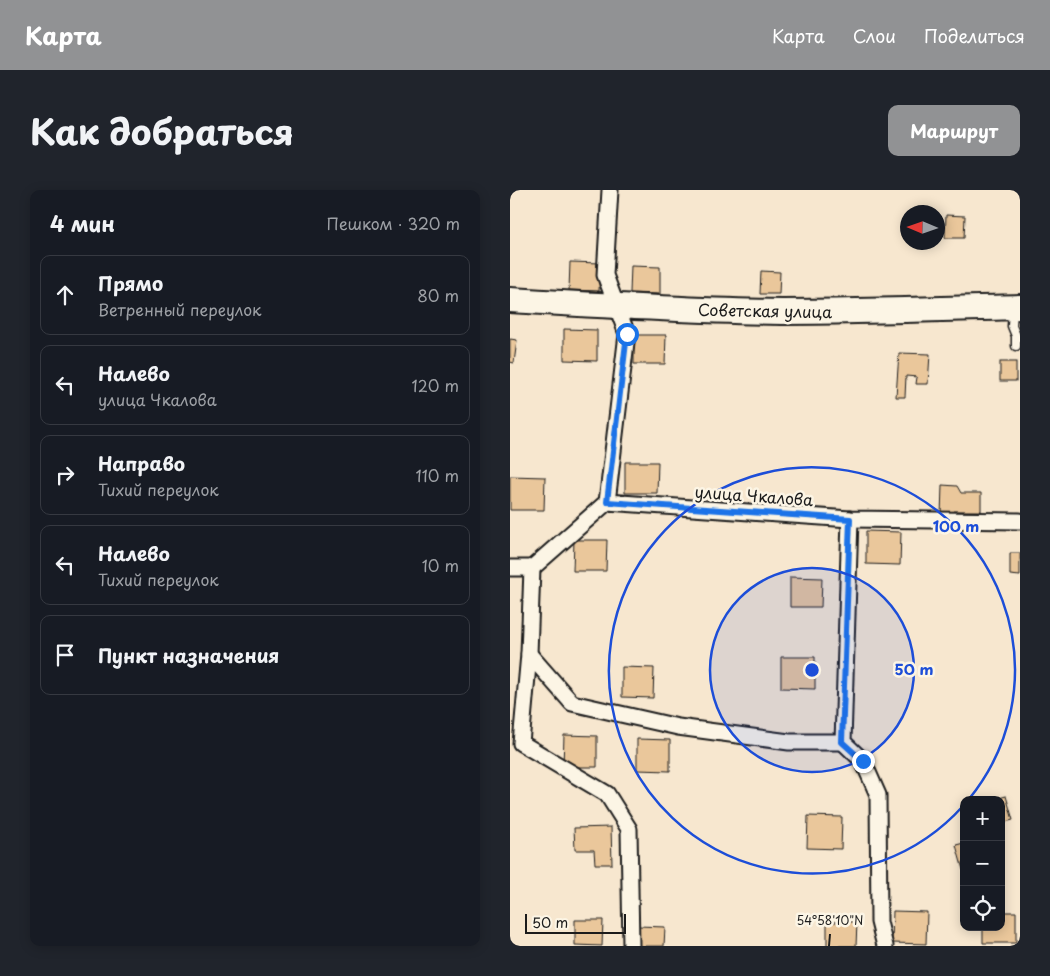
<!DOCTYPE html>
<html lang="ru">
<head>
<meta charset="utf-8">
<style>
  :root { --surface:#171b24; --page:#20242c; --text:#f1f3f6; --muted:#9ea1a6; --line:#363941; --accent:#919294 }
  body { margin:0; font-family:"Playpen Sans",sans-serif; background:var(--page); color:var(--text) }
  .controls { position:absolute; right:15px; bottom:15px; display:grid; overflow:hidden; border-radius:10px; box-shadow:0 2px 12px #0003 }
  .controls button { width:45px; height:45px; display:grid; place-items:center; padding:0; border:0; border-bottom:1px solid var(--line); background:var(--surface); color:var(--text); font:25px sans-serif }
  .compass { position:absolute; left:390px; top:15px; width:45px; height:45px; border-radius:50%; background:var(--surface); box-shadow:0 2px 12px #0003; rotate:272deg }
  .scale { position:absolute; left:15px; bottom:12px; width:101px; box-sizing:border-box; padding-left:5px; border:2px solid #1c1c1c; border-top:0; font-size:14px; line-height:18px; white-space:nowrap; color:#1c1c1c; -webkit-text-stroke:4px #fcf5e5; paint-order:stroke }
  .stop { position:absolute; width:15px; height:15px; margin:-11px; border:4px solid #1a73e8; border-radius:50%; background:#fff }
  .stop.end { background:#1a73e8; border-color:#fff; box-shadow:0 1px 5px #0008 }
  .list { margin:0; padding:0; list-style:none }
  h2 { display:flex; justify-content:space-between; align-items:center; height:65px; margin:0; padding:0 20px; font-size:21px }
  h2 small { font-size:16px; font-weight:400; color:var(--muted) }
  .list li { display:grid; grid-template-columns:32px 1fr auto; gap:15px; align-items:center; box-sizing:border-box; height:80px; margin:0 10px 10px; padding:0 10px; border:1px solid var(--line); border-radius:10px }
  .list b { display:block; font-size:19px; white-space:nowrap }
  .list p { margin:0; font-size:16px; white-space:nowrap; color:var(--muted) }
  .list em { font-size:16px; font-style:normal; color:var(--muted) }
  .icon { flex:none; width:28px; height:28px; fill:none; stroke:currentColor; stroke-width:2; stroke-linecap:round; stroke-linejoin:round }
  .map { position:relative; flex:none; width:510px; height:756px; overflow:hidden; border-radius:10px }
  header { display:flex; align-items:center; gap:30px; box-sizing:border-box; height:70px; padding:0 25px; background:var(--accent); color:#fff }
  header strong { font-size:24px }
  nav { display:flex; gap:28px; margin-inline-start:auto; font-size:18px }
  .intro { display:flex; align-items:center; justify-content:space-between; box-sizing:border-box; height:120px; padding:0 30px }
  h1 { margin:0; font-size:35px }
  .button { padding:12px 22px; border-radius:10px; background:var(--accent); color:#fff; font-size:18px; font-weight:700 }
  main { display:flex; gap:30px; padding:0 30px }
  aside { flex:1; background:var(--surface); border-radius:10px; box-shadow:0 2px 12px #0003 }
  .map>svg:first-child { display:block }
</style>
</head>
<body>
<header>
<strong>Карта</strong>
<nav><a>Карта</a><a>Слои</a><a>Поделиться</a></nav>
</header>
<div class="intro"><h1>Как добраться</h1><a class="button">Маршрут</a></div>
<main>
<aside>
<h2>4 мин<small>Пешком · 320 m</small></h2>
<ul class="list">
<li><svg class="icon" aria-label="ahead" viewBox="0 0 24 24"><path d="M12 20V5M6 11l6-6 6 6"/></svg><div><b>Прямо</b><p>Ветренный переулок</p></div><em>80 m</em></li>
<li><svg class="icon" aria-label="left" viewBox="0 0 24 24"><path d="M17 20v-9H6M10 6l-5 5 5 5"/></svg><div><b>Налево</b><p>улица Чкалова</p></div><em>120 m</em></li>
<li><svg class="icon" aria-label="right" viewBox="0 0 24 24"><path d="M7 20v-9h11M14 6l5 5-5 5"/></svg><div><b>Направо</b><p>Тихий переулок</p></div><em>110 m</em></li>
<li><svg class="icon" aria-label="left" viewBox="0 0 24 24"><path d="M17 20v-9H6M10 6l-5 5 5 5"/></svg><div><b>Налево</b><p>Тихий переулок</p></div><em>10 m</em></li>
<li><svg class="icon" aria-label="arrive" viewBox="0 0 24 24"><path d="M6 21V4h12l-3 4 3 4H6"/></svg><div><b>Пункт назначения</b></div></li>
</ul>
</aside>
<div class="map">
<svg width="510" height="756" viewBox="0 0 510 756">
  <rect width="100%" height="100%" fill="#f7e7cf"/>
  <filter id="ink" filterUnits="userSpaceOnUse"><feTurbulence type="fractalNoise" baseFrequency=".02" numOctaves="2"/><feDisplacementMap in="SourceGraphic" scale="10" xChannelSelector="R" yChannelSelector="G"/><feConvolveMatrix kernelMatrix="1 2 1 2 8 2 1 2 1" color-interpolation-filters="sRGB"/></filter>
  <g filter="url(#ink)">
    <g fill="#eac79b" stroke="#1c1c1c">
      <polygon points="436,25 455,26 454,48 435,48"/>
      <polygon points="60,72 90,73 89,101 59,100"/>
      <polygon points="121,76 150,77 150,104 120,103"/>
      <polygon points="251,81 270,82 269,104 250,104"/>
      <polygon points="54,139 87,140 87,171 54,170"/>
      <polygon points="124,145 156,145 155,174 124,174"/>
      <polygon points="0,149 7,150 4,173 0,172"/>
      <polygon points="389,163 420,164 418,194 406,194 407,187 396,186 395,207 386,207"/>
      <rect x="490" y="172" width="16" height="19"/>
      <polygon points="115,272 148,272 147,303 115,303"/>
      <polygon points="0,286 35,287 34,320 0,320"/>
      <polygon points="432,295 447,296 451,303 471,303 471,321 444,321 444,326 431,326"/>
      <polygon points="356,341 391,342 390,375 356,374"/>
      <polygon points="64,350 97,350 96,381 63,381"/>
      <polygon points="500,363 510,363 510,386 500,385"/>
      <polygon points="280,387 312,388 311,417 280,417"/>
      <polygon points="271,467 305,467 305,499 271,498"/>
      <polygon points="112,477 144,478 143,508 112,507"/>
      <polygon points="54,545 87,546 87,577 53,577"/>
      <polygon points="127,549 160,550 160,581 127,580"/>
      <polygon points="496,606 503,630 491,633 491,610 482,610"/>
      <polygon points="298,626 332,627 331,659 297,658"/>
      <polygon points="101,637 102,674 85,674 84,660 65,660 64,638"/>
      <polygon points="454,653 454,680 453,680 446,655"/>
      <polygon points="383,721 417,722 416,754 382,753"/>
      <polygon points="491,722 506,722 506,753 473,753 473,737 491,737"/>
      <polygon points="65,730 93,730 92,756 65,755"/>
      <polygon points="317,732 347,732 346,756 317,756"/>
      <polygon points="128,736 155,737 154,756 128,756"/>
    </g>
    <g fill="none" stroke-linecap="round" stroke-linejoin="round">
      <g stroke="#1c1c1c" stroke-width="11">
        <polyline id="lane" points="503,119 502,136 506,146 506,156"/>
      </g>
      <g stroke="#1c1c1c" stroke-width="19">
        <g id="street">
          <polyline points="97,312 117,144 95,85 100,0"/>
          <polyline points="340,329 333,552 353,571 368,605 369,732 375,756"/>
          <polyline points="0,378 22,378 97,312 340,329 510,331"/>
          <polyline points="22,378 19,464 11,553 97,604 119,639 121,756"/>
          <polyline points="19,464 62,513 168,537 279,552 333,552"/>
        </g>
      </g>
      <g stroke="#1c1c1c" stroke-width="28">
        <path id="primary" d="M0,110C90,115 181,121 272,122C351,122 431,119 510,117"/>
      </g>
      <use href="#lane" stroke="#fcf5e5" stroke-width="8"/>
      <use href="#street" stroke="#fcf5e5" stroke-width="15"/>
      <use href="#primary" stroke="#fcf5e5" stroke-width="24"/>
    </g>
  </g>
  <g fill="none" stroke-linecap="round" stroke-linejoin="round" filter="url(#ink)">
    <polyline stroke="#1a73e8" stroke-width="6" points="117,144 97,312 340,329 332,552 353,571"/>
  </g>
  <path fill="none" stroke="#1c1c1c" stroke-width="2" d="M319,756L320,744"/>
  <circle cx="302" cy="480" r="102" fill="#1d4ed8" fill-opacity=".12"/>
  <g fill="none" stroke="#1d4ed8" stroke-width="2.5">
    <circle cx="302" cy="480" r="102"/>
    <path d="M453 616A203 203 0 1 1 459 609"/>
  </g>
  <g text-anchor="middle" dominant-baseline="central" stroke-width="5" stroke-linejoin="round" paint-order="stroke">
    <g font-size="16" fill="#1c1c1c" stroke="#fcf5e5">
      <text transform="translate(255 120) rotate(1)">Советская улица</text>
      <text transform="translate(244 305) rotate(4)">улица Чкалова</text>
    </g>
  </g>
  <g font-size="12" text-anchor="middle" fill="#1c1c1c" stroke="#fcf5e5" stroke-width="5" stroke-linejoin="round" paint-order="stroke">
    <text x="320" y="735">54°58'10"N</text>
  </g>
  <circle cx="302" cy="480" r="8" fill="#1d4ed8" stroke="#fcf5e5" stroke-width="2.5"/>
  <g font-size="15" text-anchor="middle" font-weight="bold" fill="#1d4ed8" stroke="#fcf5e5" stroke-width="5" stroke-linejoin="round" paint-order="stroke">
    <text x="446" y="342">100 m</text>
    <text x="404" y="485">50 m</text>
  </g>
</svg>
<div class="controls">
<button>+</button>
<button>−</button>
<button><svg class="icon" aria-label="locate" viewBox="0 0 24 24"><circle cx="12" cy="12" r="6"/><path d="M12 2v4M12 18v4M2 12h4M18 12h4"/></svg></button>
</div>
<svg class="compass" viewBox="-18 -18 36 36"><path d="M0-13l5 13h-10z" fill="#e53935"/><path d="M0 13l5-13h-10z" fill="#9ea1a6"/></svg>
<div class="scale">50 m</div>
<div class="stop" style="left:117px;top:144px"></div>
<div class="stop end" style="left:353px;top:571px"></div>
</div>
</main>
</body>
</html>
